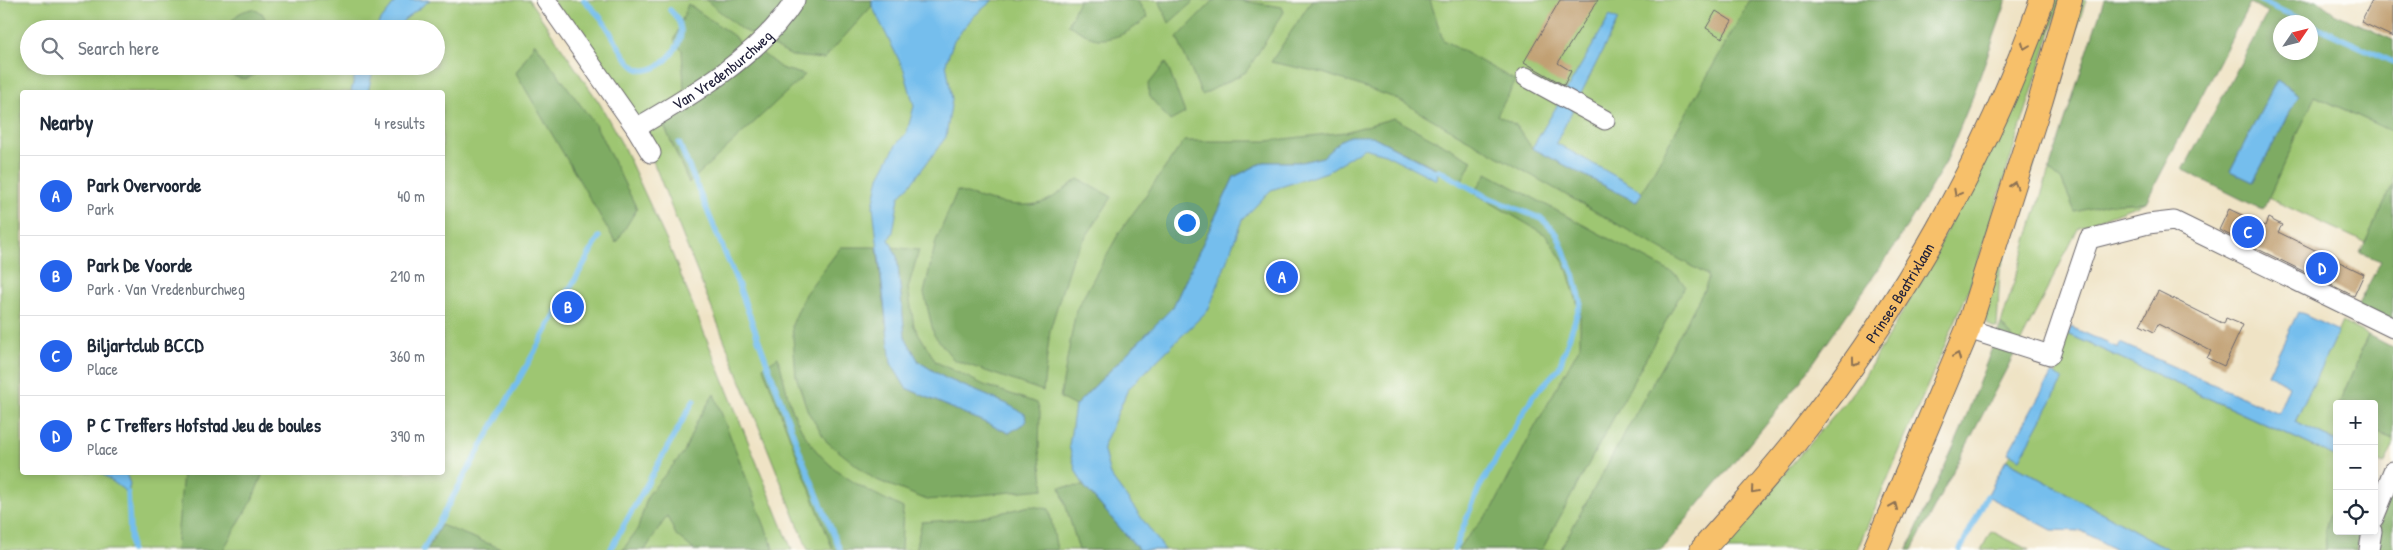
<!DOCTYPE html>
<html lang="en">
<head>
<meta charset="utf-8">
<style>
  :root { --surface:#fff; --page:#f6f6f7; --text:#1f2937; --muted:#747a83; --line:#e0e1e3; --accent:#2563eb }
  body { margin:0; font-family:"Patrick Hand",sans-serif; background:var(--page); color:var(--text) }
  .controls { position:absolute; right:15px; bottom:15px; display:grid; overflow:hidden; border-radius:5px; box-shadow:0 2px 8px #0003 }
  .controls button { width:45px; height:45px; display:grid; place-items:center; padding:0; border:0; border-bottom:1px solid var(--line); background:var(--surface); color:var(--text); font:25px sans-serif }
  .compass { position:absolute; left:2273px; top:15px; width:45px; height:45px; border-radius:50%; background:var(--surface); box-shadow:0 2px 8px #0003; rotate:55deg }
  .you { position:absolute; left:1186px; top:222px; width:18px; height:18px; margin:-12px; border:4px solid #fff; border-radius:50%; background:#1a73e8; box-shadow:0 0 0 8px #1a73e833 }
  .badge { display:grid; place-items:center; width:32px; height:32px; border-radius:50%; background:var(--accent); color:#fff; font-size:16px; font-weight:700 }
  .pin { position:absolute; translate:-50% -50%; border:2px solid #fff; box-shadow:0 1px 5px #0006 }
  .list { margin:0; padding:0; list-style:none }
  h2 { display:flex; justify-content:space-between; align-items:center; height:65px; margin:0; padding:0 20px; font-size:21px }
  h2 small { font-size:16px; font-weight:400; color:var(--muted) }
  .list li { display:grid; grid-template-columns:32px 1fr auto; gap:15px; align-items:center; box-sizing:border-box; height:80px; padding:0 20px; border-top:1px solid var(--line) }
  .list b { display:block; font-size:19px; white-space:nowrap }
  .list p { margin:0; font-size:16px; white-space:nowrap; color:var(--muted) }
  .list em { font-size:16px; font-style:normal; color:var(--muted) }
  .icon { flex:none; width:28px; height:28px; fill:none; stroke:currentColor; stroke-width:2; stroke-linecap:round; stroke-linejoin:round }
  .map { position:relative; flex:none; width:2393px; height:550px; overflow:hidden }
  .search { position:absolute; background:var(--surface); box-shadow:0 2px 8px #0003; left:20px; top:20px; width:425px; height:55px; display:flex; align-items:center; gap:12px; box-sizing:border-box; padding:0 18px; border-radius:28px; color:var(--muted); font-size:19px }
  .panel { position:absolute; background:var(--surface); box-shadow:0 2px 8px #0003; left:20px; top:90px; width:425px; height:385px; border-radius:5px }
  .map>svg:first-child { display:block }
</style>
</head>
<body>
<div class="map">
<svg width="2393" height="550" viewBox="0 0 2393 550">
  <rect width="100%" height="100%" fill="#fdfcf7"/>
  <filter id="ink" filterUnits="userSpaceOnUse"><feTurbulence type="fractalNoise" baseFrequency=".02" numOctaves="2"/><feDisplacementMap in="SourceGraphic" scale="10" xChannelSelector="R" yChannelSelector="G"/><feConvolveMatrix kernelMatrix="1 2 1 2 8 2 1 2 1" color-interpolation-filters="sRGB"/></filter>
  <filter id="wash" filterUnits="userSpaceOnUse"><feTurbulence type="fractalNoise" baseFrequency=".0096" numOctaves="4" result="noise"/><feDisplacementMap in="SourceGraphic" scale="20" xChannelSelector="R" yChannelSelector="G"/><feGaussianBlur stdDeviation="1.12" result="paint"/><feColorMatrix in="noise" values="0 0 0 0 0 0 0 0 0 0 0 0 0 0 0 0 0 1.4 0 .05"/><feComposite in="paint" operator="in"/></filter>
  <g filter="url(#wash)">
    <rect width="100%" height="100%" fill="#efe3c5"/>
    <g fill="#9ec672" stroke="#607456" fill-rule="evenodd">
      <path d="M0,0H529L600,104L623,146L669,246L792,550H0ZM29,29H436V66H29ZM22,92H442V472H22Z"/>
      <polygon points="552,0 2001,0 1639,550 808,550 643,136"/>
      <polygon points="2053,0 2061,0 1969,289 1857,550 1718,550 1858,387 1930,266"/>
      <path d="M2081,0H2086L2000,272L1997,328C1986,326 1985,320 1983,310Z"/>
      <polygon points="2315,96 2393,132 2393,184 2366,243 2268,198"/>
      <polygon points="2049,170 2062,180 2075,211 2108,204 2146,202 2079,227 2019,345 2001,324"/>
      <polygon points="2342,322 2368,335 2339,404 2337,404 2337,442 2295,422"/>
      <polygon points="2068,334 2337,457 2337,496 2325,529 2326,550 2170,550 2006,460 2019,446 2059,368 2059,352"/>
      <polygon points="2374,431 2393,439 2393,447 2384,464 2374,460"/>
      <polygon points="1991,531 2029,550 1981,550"/>
    </g>
    <g fill="#7eab64" stroke="#506650" fill-rule="evenodd">
      <polygon points="706,0 788,0 756,35 742,30"/>
      <polygon points="802,0 872,0 872,6 824,59 792,56 767,43"/>
      <path d="M1079,0H1137L1148,17C1134,29 1117,40 1098,39C1089,38 1077,29 1068,25Z"/>
      <polygon points="1159,0 1195,0 1169,23"/>
      <polygon points="1214,0 1237,0 1282,7 1284,12 1246,72 1202,95 1177,38"/>
      <polygon points="1312,0 1430,0 1443,40 1516,81 1497,115 1516,125 1532,148 1636,202 1750,0 2007,0 1973,96 1945,164 1896,244 1795,389 1661,550 1560,550 1704,290 1708,280 1707,275 1395,98 1323,73 1271,62"/>
      <path d="M2104,0H2317L2334,13L2393,40V132L2315,96L2263,210L2183,170L2268,12L2250,3L2146,202L2108,204L2075,212L2062,181L2049,170ZM2280,22H2310V52H2280ZM2277,80L2299,95L2253,182L2230,171Z"/>
      <polygon points="688,4 734,36 742,47 684,90 682,50 674,41"/>
      <path d="M252,9L262,13L271,29H229C233,15 239,12 252,9Z"/>
      <polygon points="535,43 596,126 637,209 616,243 516,73"/>
      <polygon points="758,50 781,68 805,75 689,183 663,123"/>
      <polygon points="1166,62 1185,113 1170,121 1150,97 1148,85"/>
      <path d="M226,66H261C250,82 244,81 227,73Z"/>
      <polygon points="1394,118 1472,160 1462,181 1372,136 1341,140 1323,157 1302,162 1264,162 1234,177 1173,307 1075,406 1060,398 1076,310 1119,233 1184,141 1267,141 1345,132"/>
      <polygon points="1487,173 1678,276 1685,286 1542,550 1456,550 1493,508 1532,432 1580,346 1580,312 1566,266 1546,235 1474,193"/>
      <path d="M1078,179L1112,197L1072,258L1050,330L1043,391L954,360L934,335L924,293L936,241L957,191C980,198 1023,212 1046,201C1057,196 1068,186 1078,179Z"/>
      <polygon points="2393,184 2393,330 2355,310 2381,261 2360,253"/>
      <polygon points="841,247 877,247 891,363 906,388 1009,433 1026,422 1007,404 945,378 919,362 905,337 897,257 891,247 919,250 908,288 914,326 936,362 984,385 1037,403 1040,412 1039,450 1044,489 927,500 874,479 827,442 808,412 796,376 792,325 805,294"/>
      <polygon points="2001,324 2019,345 1912,550 1907,550 1961,430"/>
      <polygon points="2368,335 2393,348 2393,439 2374,431 2374,404 2339,404"/>
      <path d="M778,357C783,374 786,392 792,409C814,465 852,483 903,508L901,550H833L763,367Z"/>
      <polygon points="714,394 774,550 694,550 676,535 667,516 645,550 623,550 638,528 648,495 684,452 697,421"/>
      <polygon points="183,473 263,473 252,500 223,550 176,550"/>
      <polygon points="1084,486 1139,550 1079,550 1060,487"/>
      <polygon points="2393,490 2393,550 2376,550 2380,519"/>
      <polygon points="2337,496 2337,531 2360,531 2357,550 2326,550 2325,529"/>
      <polygon points="1030,506 1049,509 1057,550 915,550 922,522 978,518"/>
      <polygon points="441,525 505,550 427,550"/>
    </g>
    <g fill="#74beed" stroke="#4b7094">
      <polygon points="397,0 430,0 404,20 397,29 374,29"/>
      <polygon points="872,0 993,0 973,17 954,40 946,63 952,99 946,137 914,180 899,197 893,232 889,239 897,257 905,337 919,362 945,378 1007,404 1025,414 1026,422 1009,433 906,388 891,363 873,206 879,177 896,145 907,132 914,106 904,70 872,6"/>
      <polygon points="1610,16 1618,20 1556,143 1638,189 1642,193 1636,202 1532,148"/>
      <polygon points="357,66 374,66 368,92 351,92"/>
      <polygon points="2277,80 2299,95 2253,182 2230,171"/>
      <polygon points="1350,136 1372,136 1438,170 1437,180 1385,154 1364,148 1327,172 1271,190 1242,220 1209,309 1128,389 1103,447 1110,475 1165,550 1139,550 1084,486 1076,471 1069,446 1075,406 1173,307 1234,177 1264,162 1302,162 1323,157 1341,140"/>
      <polygon points="2298,312 2338,331 2295,422 2337,442 2337,457 2068,334 2071,327 2118,348 2120,343 2278,413 2289,386 2268,374"/>
      <polygon points="2052,373 2063,379 2020,459 2008,453"/>
      <polygon points="2006,460 2170,550 2116,550 2082,531 2052,530 1987,496"/>
      <polygon points="101,473 126,473 130,484 128,493"/>
    </g>
    <g fill="none" stroke-linecap="round" stroke-linejoin="round">
      <g stroke="#74beed" stroke-width="5.5">
        <path d="M584,0C589,5 595,11 600,17C610,28 626,65 638,69C657,76 682,49 681,30C680,21 676,16 670,10"/>
        <polyline points="2259,0 2306,22"/>
        <polyline points="2310,24 2393,62"/>
        <polyline points="679,143 738,284 802,458 840,550"/>
        <polyline points="1438,170 1485,196 1542,219 1557,234 1574,275 1581,302 1559,368 1533,396 1479,488 1454,550"/>
        <polyline points="128,493 131,550"/>
        <polyline points="423,550 599,237"/>
        <polyline points="610,550 694,400"/>
        <polyline points="1960,550 1987,496"/>
      </g>
    </g>
    <g id="blocks">
      <g fill="#c1a073">
        <polygon points="1560,0 1598,0 1558,63 1571,71 1564,85 1524,62"/>
        <polygon points="2372,0 2393,0 2393,37 2361,22"/>
        <polygon points="1716,11 1732,21 1722,38 1706,28"/>
        <polygon points="2229,209 2265,226 2268,218 2282,225 2278,232 2364,274 2354,296 2219,230"/>
        <polygon points="2158,291 2224,324 2226,318 2243,325 2224,366 2207,358 2211,351 2158,324 2154,332 2140,325"/>
      </g>
    </g>
  </g>
  <g filter="url(#ink)">
    <use href="#blocks" fill-opacity="0" stroke="#6a666b" stroke-width="1"/>
    <g fill="none" stroke-linecap="round" stroke-linejoin="round">
      <g stroke="#6a666b" stroke-width="21">
        <g id="minor">
          <polyline points="546,0 636,128 651,153"/>
          <polyline points="1526,77 1605,120"/>
          <path id="s1" d="M636,128C691,96 761,55 795,0"/>
          <polyline points="1968,329 2050,355 2089,239 2148,224 2174,221 2393,328"/>
          <polyline points="2374,518 2393,471"/>
          <polyline points="2369,550 2372,531"/>
        </g>
      </g>
      <g stroke="#6a666b" stroke-width="26">
        <g id="major">
          <path id="s2" d="M1702,550C1733,514 1766,479 1796,441C1900,309 1987,159 2042,0"/>
          <polyline points="1875,550 1968,329 2041,99 2070,0"/>
        </g>
      </g>
      <use href="#minor" stroke="#fff" stroke-width="19"/>
      <use href="#major" stroke="#f7c06b" stroke-width="24"/>
    </g>
    <defs><path id="oneway-chevron" d="M-2-3.5L2.5 0L-2 3.5" fill="none" stroke-width="1.6" stroke-linecap="round" stroke-linejoin="round" transform="scale(1.25)"/></defs>
    <g stroke="#8c7153">
      <use href="#oneway-chevron" transform="translate(2025 46) rotate(111)"/>
      <use href="#oneway-chevron" transform="translate(2014 185) rotate(-73)"/>
      <use href="#oneway-chevron" transform="translate(1957 193) rotate(118)"/>
      <use href="#oneway-chevron" transform="translate(1957 356) rotate(-68)"/>
      <use href="#oneway-chevron" transform="translate(1855 362) rotate(126)"/>
      <use href="#oneway-chevron" transform="translate(1754 490) rotate(131)"/>
      <use href="#oneway-chevron" transform="translate(1894 506) rotate(-67)"/>
    </g>
  </g>
  <g text-anchor="middle" dominant-baseline="central" stroke-width="4.5" stroke-linejoin="round" paint-order="stroke">
    <g font-size="16" fill="#22223b" stroke="#fdfcf7">
      <text stroke="none"><textPath href="#s1" startOffset="104">Van Vredenburchweg</textPath></text>
      <text stroke="none"><textPath href="#s2" startOffset="325">Prinses Beatrixlaan</textPath></text>
    </g>
  </g>
</svg>
<div class="controls">
<button>+</button>
<button>−</button>
<button><svg class="icon" aria-label="locate" viewBox="0 0 24 24"><circle cx="12" cy="12" r="6"/><path d="M12 2v4M12 18v4M2 12h4M18 12h4"/></svg></button>
</div>
<svg class="compass" viewBox="-18 -18 36 36"><path d="M0-13l5 13h-10z" fill="#e53935"/><path d="M0 13l5-13h-10z" fill="#747a83"/></svg>
<div class="you"></div>
<div class="pin badge" style="left:1282px;top:277px">A</div>
<div class="pin badge" style="left:568px;top:307px">B</div>
<div class="pin badge" style="left:2248px;top:232px">C</div>
<div class="pin badge" style="left:2322px;top:268px">D</div>
<div class="search"><svg class="icon" aria-label="search" viewBox="0 0 24 24"><circle cx="10" cy="10" r="6"/><path d="M15 15l6 6"/></svg>Search here</div>
<section class="panel">
<h2>Nearby<small>4 results</small></h2>
<ul class="list">
<li><span class="badge">A</span><div><b>Park Overvoorde</b><p>Park</p></div><em>40 m</em></li>
<li><span class="badge">B</span><div><b>Park De Voorde</b><p>Park · Van Vredenburchweg</p></div><em>210 m</em></li>
<li><span class="badge">C</span><div><b>Biljartclub BCCD</b><p>Place</p></div><em>360 m</em></li>
<li><span class="badge">D</span><div><b>P C Treffers Hofstad Jeu de boules</b><p>Place</p></div><em>390 m</em></li>
</ul>
</section>
</div>
</body>
</html>
